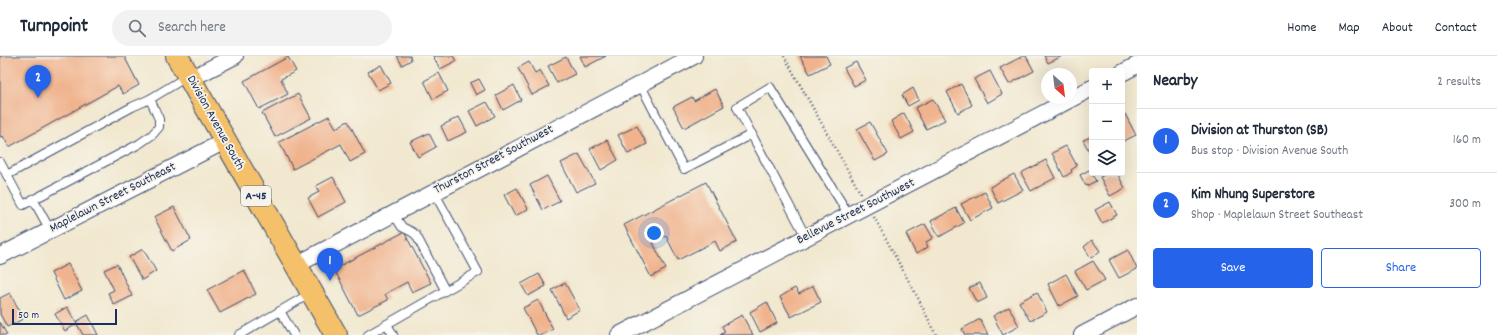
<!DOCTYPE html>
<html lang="en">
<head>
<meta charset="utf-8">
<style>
  :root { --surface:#fff; --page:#f2f2f3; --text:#1f2937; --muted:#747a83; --line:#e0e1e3; --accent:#2563eb }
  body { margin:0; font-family:Dekko,sans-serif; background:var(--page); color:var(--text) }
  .controls { position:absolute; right:12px; top:12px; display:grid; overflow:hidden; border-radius:4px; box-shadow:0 4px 16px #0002 }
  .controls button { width:36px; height:36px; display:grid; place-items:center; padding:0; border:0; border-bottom:1px solid var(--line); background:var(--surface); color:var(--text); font:20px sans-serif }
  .compass { position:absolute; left:1041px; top:12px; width:36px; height:36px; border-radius:50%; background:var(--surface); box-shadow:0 4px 16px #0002; rotate:152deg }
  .scale { position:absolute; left:12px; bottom:10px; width:105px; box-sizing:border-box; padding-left:4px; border:2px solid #1b2f5e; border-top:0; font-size:11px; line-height:14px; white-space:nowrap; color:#1b2f5e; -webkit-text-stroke:3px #f7f3e8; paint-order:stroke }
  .you { position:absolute; left:654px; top:177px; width:14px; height:14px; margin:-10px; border:3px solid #fff; border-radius:50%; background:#1a73e8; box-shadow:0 0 0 6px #1a73e833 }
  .badge { display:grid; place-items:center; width:26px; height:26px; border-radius:50%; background:var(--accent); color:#fff; font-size:13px; font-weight:700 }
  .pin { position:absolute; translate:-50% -33px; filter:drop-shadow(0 1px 2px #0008) }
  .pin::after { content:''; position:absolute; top:21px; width:14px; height:12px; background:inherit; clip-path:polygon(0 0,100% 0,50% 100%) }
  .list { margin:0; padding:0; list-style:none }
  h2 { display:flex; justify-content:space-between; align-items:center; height:52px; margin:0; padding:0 16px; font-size:17px }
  h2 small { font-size:13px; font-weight:400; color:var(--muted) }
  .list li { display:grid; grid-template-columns:26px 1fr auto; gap:12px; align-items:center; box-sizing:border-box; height:64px; padding:0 16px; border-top:1px solid var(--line) }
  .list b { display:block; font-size:15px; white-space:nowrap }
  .list p { margin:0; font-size:13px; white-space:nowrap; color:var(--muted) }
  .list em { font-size:13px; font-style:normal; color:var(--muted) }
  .actions { display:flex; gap:8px; padding:12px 16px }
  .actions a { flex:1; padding:9px 0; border:1px solid var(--accent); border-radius:4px; text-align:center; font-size:14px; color:var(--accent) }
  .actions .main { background:var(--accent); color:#fff }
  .icon { flex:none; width:22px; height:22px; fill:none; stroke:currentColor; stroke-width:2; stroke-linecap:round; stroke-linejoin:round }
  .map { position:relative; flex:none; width:1137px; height:279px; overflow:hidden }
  header { display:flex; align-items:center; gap:24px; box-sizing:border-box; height:56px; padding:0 20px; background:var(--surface); border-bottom:1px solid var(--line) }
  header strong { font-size:19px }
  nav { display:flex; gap:22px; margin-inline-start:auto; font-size:14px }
  .search { width:280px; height:36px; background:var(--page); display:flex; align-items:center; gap:10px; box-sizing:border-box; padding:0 14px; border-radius:22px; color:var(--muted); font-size:15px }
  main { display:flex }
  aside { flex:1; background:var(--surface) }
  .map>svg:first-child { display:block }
</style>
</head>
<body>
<header>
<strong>Turnpoint</strong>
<div class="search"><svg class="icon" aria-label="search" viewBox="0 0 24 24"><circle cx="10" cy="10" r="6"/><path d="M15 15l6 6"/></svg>Search here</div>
<nav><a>Home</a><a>Map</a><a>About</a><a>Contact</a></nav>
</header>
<main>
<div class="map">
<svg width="1137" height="279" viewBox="0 0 1137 279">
  <rect width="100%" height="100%" fill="#f7f3e8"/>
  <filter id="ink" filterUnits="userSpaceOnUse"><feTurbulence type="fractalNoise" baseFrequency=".025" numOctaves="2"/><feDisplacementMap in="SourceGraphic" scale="8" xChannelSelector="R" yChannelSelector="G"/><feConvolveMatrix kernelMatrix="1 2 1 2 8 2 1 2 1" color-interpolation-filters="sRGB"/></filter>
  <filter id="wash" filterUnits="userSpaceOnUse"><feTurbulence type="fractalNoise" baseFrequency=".012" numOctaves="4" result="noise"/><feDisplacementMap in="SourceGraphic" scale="16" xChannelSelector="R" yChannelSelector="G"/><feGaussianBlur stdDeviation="0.9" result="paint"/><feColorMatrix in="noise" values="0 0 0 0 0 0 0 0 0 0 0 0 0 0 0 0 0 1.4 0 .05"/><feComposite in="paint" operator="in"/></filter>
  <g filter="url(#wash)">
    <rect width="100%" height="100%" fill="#f1e8cf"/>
    <g id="blocks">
      <g fill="#f0b38d">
        <polygon points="0,0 124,0 139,29 123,38 118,30 9,91 3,80 0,81"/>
        <polygon points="397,0 410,0 411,4 402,9"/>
        <polygon points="433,0 453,0 456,5 440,13"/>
        <polygon points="580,0 606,0 585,11"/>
        <polygon points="800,0 826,0 830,8 810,18"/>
        <polygon points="1023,0 1026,0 1034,15 1009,28 1000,12"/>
        <polygon points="1044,0 1062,0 1048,7"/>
        <polygon points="288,1 296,15 281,23 288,38 259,53 244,25"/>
        <polygon points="566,1 575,18 557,27 548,10"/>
        <polygon points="529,6 535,17 540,14 549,30 532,39 518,12"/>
        <polygon points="856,6 866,24 854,30 844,12"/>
        <polygon points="381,9 391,27 378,34 368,16"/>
        <polygon points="990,15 1002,38 987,47 974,23"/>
        <polygon points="439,17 448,35 433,43 424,25"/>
        <polygon points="479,23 485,34 476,39 470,27"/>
        <polygon points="961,28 972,49 958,57 947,36"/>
        <polygon points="514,29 521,44 503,54 496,39"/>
        <polygon points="913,32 919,44 908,50 902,39"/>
        <polygon points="715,33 724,50 684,72 673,51 692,41 694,45"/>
        <polygon points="298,38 311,62 275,81 262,57"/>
        <polygon points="933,43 945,64 926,73 915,52"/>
        <polygon points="487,46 495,60 477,70 469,55"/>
        <polygon points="904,57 914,76 901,83 891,65"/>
        <polygon points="1125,58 1136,79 1122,86 1122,60"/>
        <polygon points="329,60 336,72 348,65 365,98 350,106 341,88 293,113 279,86"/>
        <polygon points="459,61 467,76 448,85 441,70"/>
        <polygon points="870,66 888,98 875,105 857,73"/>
        <polygon points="637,70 647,88 628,98 618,79"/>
        <polygon points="429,77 436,91 418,101 410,86"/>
        <polygon points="1092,80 1092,93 1089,95 1083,84"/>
        <polygon points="607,84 618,104 601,114 590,93"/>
        <polygon points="1066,90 1077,110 1071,114 1072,116 1064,121 1052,97"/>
        <polygon points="579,98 595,127 576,136 561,107"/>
        <polygon points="1046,104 1055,122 1031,135 1021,117"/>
        <polygon points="1089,114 1096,125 1086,130 1080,119"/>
        <polygon points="1109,117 1117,117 1125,132 1110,140 1100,121"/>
        <polygon points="1014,118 1023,134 998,147 990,131"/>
        <polygon points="547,120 560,145 543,154 530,129"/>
        <polygon points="333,121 346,146 318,161 308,142 319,136 316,130"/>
        <polygon points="706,126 737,186 720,195 715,185 678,204 666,180 653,187 666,213 651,221 624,169"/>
        <polygon points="517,132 528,153 515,160 504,139"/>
        <polygon points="985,136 993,152 970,164 961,148"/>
        <polygon points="1110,146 1117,159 1102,167 1095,154"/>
        <polygon points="174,151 191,184 172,195 154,161"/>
        <polygon points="956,152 964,167 939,181 931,165"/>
        <polygon points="925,168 933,182 926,186 928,191 916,198 906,178"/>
        <polygon points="404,176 431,227 412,236 407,226 385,238 388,244 358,259 334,213"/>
        <polygon points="1092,184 1100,195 1091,202 1084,191"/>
        <polygon points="143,193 156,215 142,224 129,201"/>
        <polygon points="1128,194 1137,213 1119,222 1109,204"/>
        <polygon points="1093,205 1105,224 1086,234 1075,215"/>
        <polygon points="68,208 82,235 64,244 51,217"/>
        <polygon points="117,208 132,240 114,249 108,237 114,234 104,214"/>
        <polygon points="244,214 256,238 220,257 207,234"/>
        <polygon points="539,218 546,230 528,240 521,228"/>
        <polygon points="1066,218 1078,240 1059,250 1048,228"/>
        <polygon points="565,227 580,254 566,262 552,234"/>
        <polygon points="980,227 987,242 977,247 969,232"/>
        <polygon points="813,230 821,246 791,261 780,241 795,232 799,238"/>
        <polygon points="1037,236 1047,256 1030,265 1019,246"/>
        <polygon points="10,237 23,263 7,271 0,258 0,242"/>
        <polygon points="538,244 553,273 542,279 537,279 523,252"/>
        <polygon points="767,246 777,267 760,276 750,256"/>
        <polygon points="67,251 77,268 65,275 55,258"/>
        <polygon points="1009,251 1019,270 1003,279 993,260"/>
        <polygon points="88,259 98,279 83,279 76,266"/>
        <polygon points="742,259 753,279 720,279 725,276 722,270"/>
        <polygon points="980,263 988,279 965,279 962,273"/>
        <polygon points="0,266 7,279 0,279"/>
      </g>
    </g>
  </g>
  <g filter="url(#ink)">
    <use href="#blocks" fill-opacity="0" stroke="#3b4b6f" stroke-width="1"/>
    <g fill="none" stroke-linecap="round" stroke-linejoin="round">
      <g stroke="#3b4b6f" stroke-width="10">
        <g id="lane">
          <polyline points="640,28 684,113 752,78"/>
          <polyline points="0,106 23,149 139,88 152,79 159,71 159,63 150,43 188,20"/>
          <polyline points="7,119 132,51 150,43"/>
          <polyline points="33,143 50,174"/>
          <polyline points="393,157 402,171 412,176 416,179 445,234"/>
          <polyline points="806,181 737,51 770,31 849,159"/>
          <polyline points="280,255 294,279"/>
          <polyline points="387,268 478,216 434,136"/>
          <polyline points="239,279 311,237"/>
          <polyline points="368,279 387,268 393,279"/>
        </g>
      </g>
      <g stroke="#3b4b6f" stroke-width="18">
        <g id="street">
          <polyline points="1122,17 1137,9"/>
          <polyline points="190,23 235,0"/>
          <polyline points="0,200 225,85"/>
          <polyline points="296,209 694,0"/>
          <polyline points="619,279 1092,32"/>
          <polyline points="1082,279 1137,250"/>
        </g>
      </g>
      <g stroke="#3b4b6f" stroke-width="24">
        <polyline id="primary" points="177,0 336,279"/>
      </g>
      <g stroke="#3b4b6f" stroke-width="2.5" stroke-dasharray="1 3" stroke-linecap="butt">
        <polyline points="784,0 861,138"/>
        <polyline points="874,161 918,242 936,279"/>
      </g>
      <use href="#lane" stroke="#fff" stroke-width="8"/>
      <use href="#street" stroke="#fff" stroke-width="16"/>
      <use href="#primary" stroke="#f4c16a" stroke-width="22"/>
    </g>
  </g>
  <g text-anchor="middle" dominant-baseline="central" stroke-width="3.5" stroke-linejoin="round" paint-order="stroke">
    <rect fill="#f7f3e8" stroke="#5d6a87" stroke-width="1" x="241" y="130" width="30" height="20" rx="3"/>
    <g font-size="12" font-weight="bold" fill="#1b2f5e">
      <text x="256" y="140">A-45</text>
    </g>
    <g font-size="13" fill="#1b2f5e" stroke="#f7f3e8">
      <text transform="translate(215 67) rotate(61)">Division Avenue South</text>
      <text transform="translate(494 104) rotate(-28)">Thurston Street Southwest</text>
      <text transform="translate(113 142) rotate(-27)">Maplelawn Street Southeast</text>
      <text transform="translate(856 156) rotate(-27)">Bellevue Street Southwest</text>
    </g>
  </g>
</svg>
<div class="controls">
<button>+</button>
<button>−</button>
<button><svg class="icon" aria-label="layers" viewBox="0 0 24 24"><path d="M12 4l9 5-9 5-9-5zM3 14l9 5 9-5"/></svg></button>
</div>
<svg class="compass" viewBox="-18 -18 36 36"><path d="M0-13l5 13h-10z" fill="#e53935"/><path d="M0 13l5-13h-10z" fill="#747a83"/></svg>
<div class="scale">50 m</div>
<div class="you"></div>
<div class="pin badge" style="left:330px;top:225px">1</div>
<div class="pin badge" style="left:38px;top:42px">2</div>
</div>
<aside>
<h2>Nearby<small>2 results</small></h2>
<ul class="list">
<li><span class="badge">1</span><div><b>Division at Thurston (SB)</b><p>Bus stop · Division Avenue South</p></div><em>160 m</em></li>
<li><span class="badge">2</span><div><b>Kim Nhung Superstore</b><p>Shop · Maplelawn Street Southeast</p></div><em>300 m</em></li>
</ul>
<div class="actions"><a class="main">Save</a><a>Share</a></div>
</aside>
</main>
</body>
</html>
